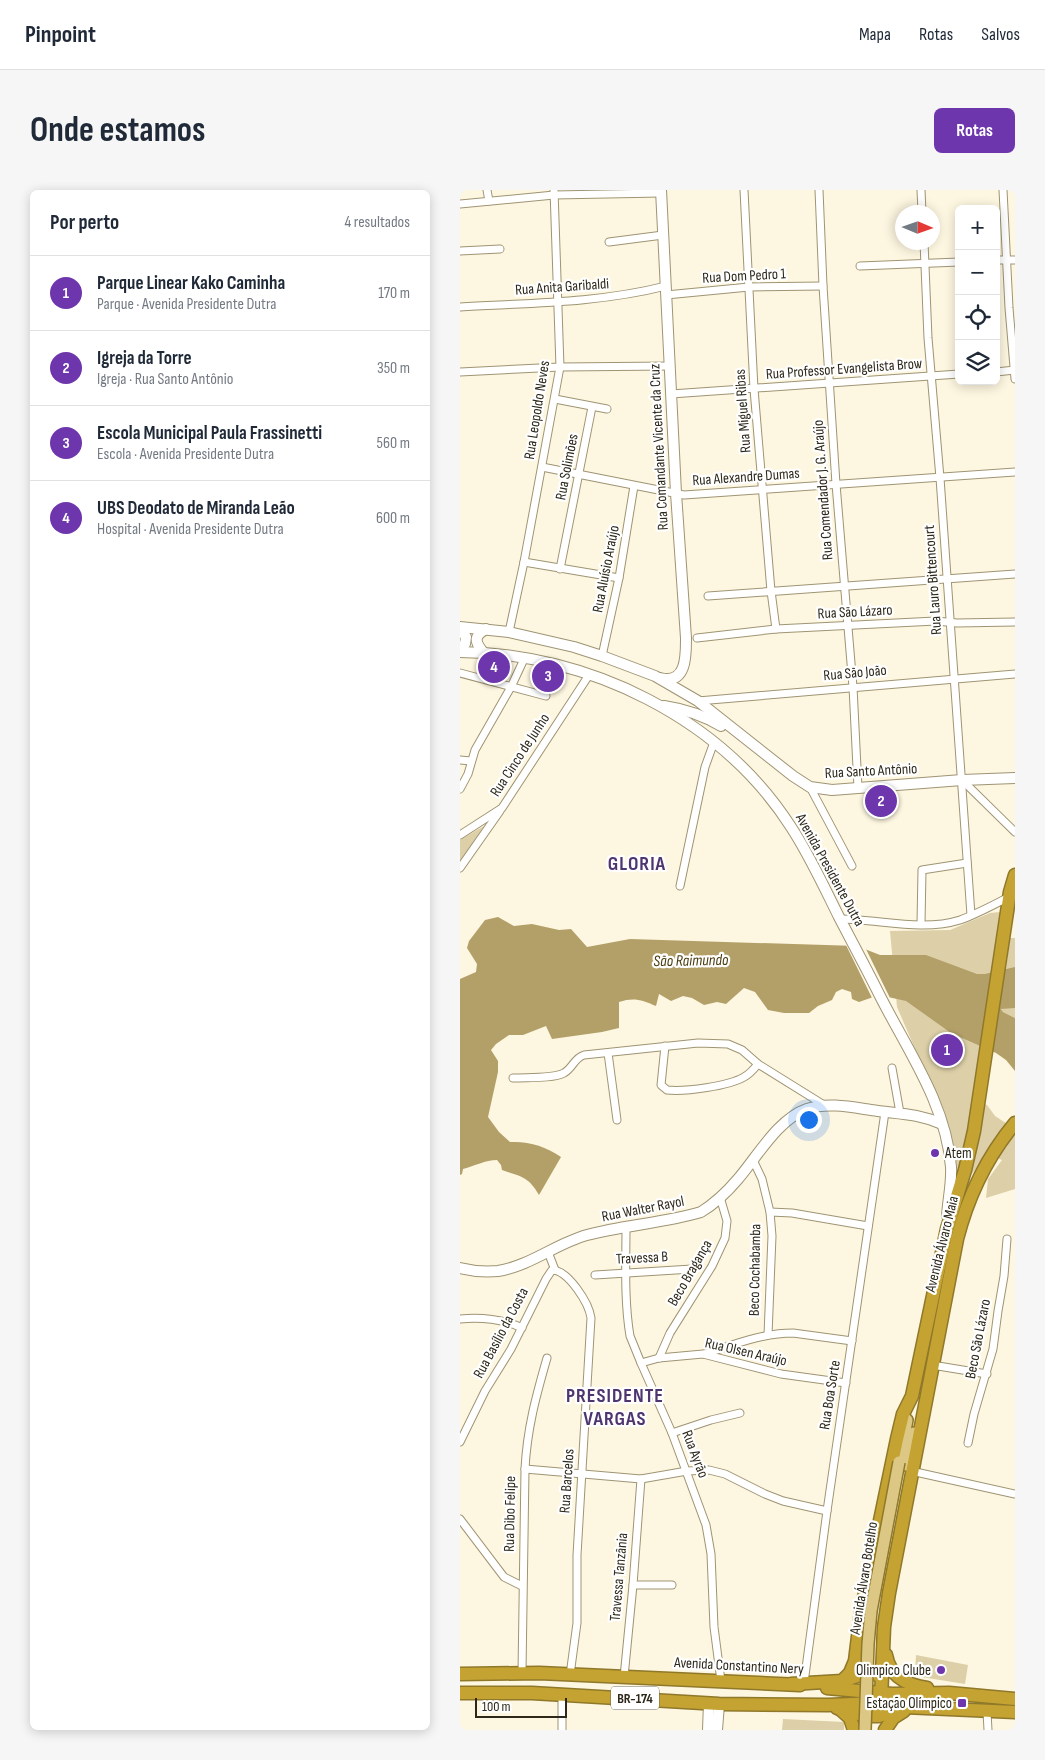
<!DOCTYPE html>
<html lang="pt">
<head>
<meta charset="utf-8">
<style>
  :root { --surface:#fff; --page:#f6f6f7; --text:#1f2937; --muted:#747a83; --line:#e0e1e3; --accent:#6e36ac }
  body { margin:0; font-family:"Sofia Sans Condensed",sans-serif; background:var(--page); color:var(--text) }
  .controls { position:absolute; right:15px; top:15px; display:grid; overflow:hidden; border-radius:8px; box-shadow:0 2px 12px #0003 }
  .controls button { width:45px; height:45px; display:grid; place-items:center; padding:0; border:0; border-bottom:1px solid var(--line); background:var(--surface); color:var(--text); font:25px sans-serif }
  .compass { position:absolute; left:435px; top:15px; width:45px; height:45px; border-radius:50%; background:var(--surface); box-shadow:0 2px 12px #0003; rotate:92deg }
  .scale { position:absolute; left:15px; bottom:12px; width:92px; box-sizing:border-box; padding-left:5px; border:2px solid #2d281a; border-top:0; font-size:14px; line-height:18px; white-space:nowrap; color:#2d281a; -webkit-text-stroke:4px #fff; paint-order:stroke }
  .you { position:absolute; left:348px; top:929px; width:18px; height:18px; margin:-12px; border:4px solid #fff; border-radius:50%; background:#1a73e8; box-shadow:0 0 0 8px #1a73e833 }
  .badge { display:grid; place-items:center; width:32px; height:32px; border-radius:50%; background:var(--accent); color:#fff; font-size:16px; font-weight:700 }
  .pin { position:absolute; translate:-50% -50%; border:2px solid #fff; box-shadow:0 1px 5px #0006 }
  .list { margin:0; padding:0; list-style:none }
  h2 { display:flex; justify-content:space-between; align-items:center; height:65px; margin:0; padding:0 20px; font-size:21px }
  h2 small { font-size:16px; font-weight:400; color:var(--muted) }
  .list li { display:grid; grid-template-columns:32px 1fr auto; gap:15px; align-items:center; box-sizing:border-box; height:75px; padding:0 20px; border-top:1px solid var(--line) }
  .list b { display:block; font-size:19px; white-space:nowrap }
  .list p { margin:0; font-size:16px; white-space:nowrap; color:var(--muted) }
  .list em { font-size:16px; font-style:normal; color:var(--muted) }
  .icon { flex:none; width:28px; height:28px; fill:none; stroke:currentColor; stroke-width:2; stroke-linecap:round; stroke-linejoin:round }
  .map { position:relative; flex:none; width:555px; height:1540px; overflow:hidden; border-radius:8px }
  header { display:flex; align-items:center; gap:30px; box-sizing:border-box; height:70px; padding:0 25px; background:var(--surface); border-bottom:1px solid var(--line) }
  header strong { font-size:24px }
  nav { display:flex; gap:28px; margin-inline-start:auto; font-size:18px }
  .intro { display:flex; align-items:center; justify-content:space-between; box-sizing:border-box; height:120px; padding:0 30px }
  h1 { margin:0; font-size:35px }
  .button { padding:12px 22px; border-radius:8px; background:var(--accent); color:#fff; font-size:18px; font-weight:700 }
  main { display:flex; gap:30px; padding:0 30px }
  aside { flex:1; background:var(--surface); border-radius:8px; box-shadow:0 2px 12px #0003 }
  .map>svg:first-child { display:block }
</style>
</head>
<body>
<header>
<strong>Pinpoint</strong>
<nav><a>Mapa</a><a>Rotas</a><a>Salvos</a></nav>
</header>
<div class="intro"><h1>Onde estamos</h1><a class="button">Rotas</a></div>
<main>
<aside>
<h2>Por perto<small>4 resultados</small></h2>
<ul class="list">
<li><span class="badge">1</span><div><b>Parque Linear Kako Caminha</b><p>Parque · Avenida Presidente Dutra</p></div><em>170 m</em></li>
<li><span class="badge">2</span><div><b>Igreja da Torre</b><p>Igreja · Rua Santo Antônio</p></div><em>350 m</em></li>
<li><span class="badge">3</span><div><b>Escola Municipal Paula Frassinetti</b><p>Escola · Avenida Presidente Dutra</p></div><em>560 m</em></li>
<li><span class="badge">4</span><div><b>UBS Deodato de Miranda Leão</b><p>Hospital · Avenida Presidente Dutra</p></div><em>600 m</em></li>
</ul>
</aside>
<div class="map">
<svg width="555" height="1540" viewBox="0 0 555 1540">
  <rect width="100%" height="100%" fill="#fdf6e0"/>
  <g fill="#ddd0a8">
    <polygon points="24,636 0,672 0,650"/>
    <polygon points="540,722 513,909 527,915 535,926 555,939 555,999 526,1008 528,989 542,970 528,964 506,991 497,986 490,940 437,817 430,741 490,740 530,723"/>
    <polygon points="550,748 555,748 555,828 543,822 541,819"/>
    <polygon points="456,1465 508,1475 505,1494 455,1486"/>
    <polygon points="323,1529 384,1532 384,1540 322,1540"/>
  </g>
  <path fill="#b3a069" d="M38,727L54,736L72,734L99,740L111,739L127,757L170,749L397,756L420,765H466L517,784H525L555,777V818L541,819L543,822L555,828V881L546,870L536,863L491,843L446,811L419,805L399,812L392,809L391,802L382,799L376,802L372,810L358,816L349,823H324L308,820L295,802L284,798L266,814L257,812L244,815L232,808L223,806L211,811L199,804L196,816C182,810 174,807 159,812V838L142,842L92,849L86,836L63,845H49L36,854L31,860L38,871V882L28,927L39,942L50,952C69,951 85,956 101,967L79,1005C68,986 61,987 42,980L41,975L37,970C25,970 15,976 3,979L2,984L0,985V789L16,782L17,774L7,758L9,751L25,730Z"/>
  <polygon fill="#fdf6e0" points="385,753 398,754 405,757 431,810 419,807 413,810"/>
  <g fill="none" stroke-linecap="round" stroke-linejoin="round">
    <g stroke="#9f9473" stroke-width="9">
      <g id="street">
        <polyline points="27,0 29,11"/>
        <polyline points="284,0 294,199 311,401 316,439"/>
        <polyline points="359,0 363,96 376,294 393,497 398,598"/>
        <polyline points="461,0 462,22"/>
        <polyline points="543,0 549,118 555,189"/>
        <polyline points="0,14 94,5 201,3"/>
        <polyline points="149,52 203,45"/>
        <polyline points="464,52 468,148 480,288 511,725"/>
        <polyline points="0,61 40,59"/>
        <polyline points="536,70 555,70"/>
        <polyline points="400,76 499,72"/>
        <polyline points="206,105 289,97 363,96"/>
        <path d="M0,117C69,113 139,113 206,96"/>
        <polyline points="0,182 100,177 210,176"/>
        <polyline points="536,182 555,180"/>
        <polyline points="211,204 499,184"/>
        <polyline points="95,209 147,219"/>
        <polyline points="82,277 224,305 555,282"/>
        <polyline points="64,372 159,388"/>
        <polyline points="100,379 132,217"/>
        <polyline points="248,406 555,384"/>
        <polyline points="49,442 64,372 100,177 94,0"/>
        <polyline points="237,448 316,439 476,431 497,433 555,432"/>
        <polyline points="142,466 159,388 174,296"/>
        <polyline points="0,483 86,506"/>
        <polyline points="238,511 555,484"/>
        <polyline points="0,570 11,571"/>
        <polyline points="502,590 555,642"/>
        <polyline points="350,597 392,676"/>
        <polyline points="0,599 8,584 15,560 51,497 65,467"/>
        <polyline points="0,645 42,618 129,485"/>
        <polyline points="0,678 40,621"/>
        <polyline points="220,696 245,577 254,552"/>
        <path d="M380,729C419,729 462,742 500,730C517,724 533,715 549,707"/>
        <polyline points="461,734 462,680 507,673"/>
        <path d="M205,856L201,895L207,900C225,902 269,896 284,887C290,884 294,879 298,874"/>
        <polyline points="148,863 157,930"/>
        <polyline points="432,878 440,923"/>
        <path d="M53,888C67,887 92,889 104,883C113,878 114,868 124,865L238,853L268,854L282,860L298,874L364,915"/>
        <polyline points="293,970 302,989 310,1022 312,1046 308,1145"/>
        <polyline points="310,1022 332,1023 408,1036"/>
        <path d="M166,1036C166,1072 164,1110 170,1146L181,1173L212,1243L246,1335L251,1364L254,1437L261,1491"/>
        <polyline points="88,1062 95,1080"/>
        <polyline points="135,1085 232,1079"/>
        <path d="M0,1129C20,1127 44,1129 62,1138"/>
        <path d="M244,1164C273,1155 302,1143 333,1143L392,1151"/>
        <polyline points="199,1168 210,1143 252,1076 265,1048 267,1031 260,1007"/>
        <polyline points="181,1173 199,1168 243,1164 321,1184 386,1193"/>
        <polyline points="472,1175 527,1184"/>
        <polyline points="212,1243 251,1230 280,1223"/>
        <path d="M0,1252L25,1201L51,1159L86,1089L92,1080C108,1080 129,1113 131,1128L117,1365V1433L110,1485"/>
        <polyline points="508,1253 514,1224 533,1159 538,1121 544,1086 547,1049"/>
        <polyline points="65,1279 181,1289 227,1281 249,1280 265,1284 305,1304 323,1311 367,1321"/>
        <polyline points="451,1281 555,1304"/>
        <polyline points="0,1329 44,1387 62,1396"/>
        <polyline points="173,1395 212,1395"/>
        <path d="M62,1483L65,1279C67,1239 76,1206 87,1168"/>
        <polyline points="164,1487 173,1395 181,1289"/>
        <polyline points="344,1493 367,1321 425,922"/>
        <polyline points="527,1522 528,1540"/>
        <polyline points="102,1540 102,1505"/>
      </g>
    </g>
    <g stroke="#9f9473" stroke-width="12">
      <g id="secondary">
        <polyline points="0,437 49,442 114,457 142,466 195,486 238,511 333,586 350,597 372,600 502,590 555,588"/>
        <polyline points="0,439 6,447 5,454 0,459"/>
        <path d="M0,462C128,463 261,528 331,637C350,666 364,697 379,727C392,752 405,776 417,800C445,857 486,912 491,977C492,993 488,1009 487,1026"/>
        <path d="M23,462C14,451 14,446 26,439"/>
        <path d="M200,488C227,495 226,465 226,448L216,303L201,0"/>
        <path d="M204,516C224,519 243,525 261,536"/>
        <path d="M0,1078C12,1081 26,1082 38,1081C70,1076 97,1053 127,1045C165,1035 204,1033 241,1022C254,1014 267,1002 278,989C297,967 318,929 347,919C367,912 391,917 411,920C438,924 457,923 482,934"/>
        <polyline points="248,1540 249,1513"/>
        <polyline points="257,1540 259,1514"/>
      </g>
    </g>
    <g stroke="#8f782a" stroke-width="14">
      <g id="primary">
        <polyline points="439,1272 447,1230"/>
        <polyline points="446,1275 454,1243"/>
      </g>
    </g>
    <g stroke="#8f782a" stroke-width="15">
      <g id="highway">
        <path d="M426,1465C430,1487 447,1495 467,1498"/>
        <polyline points="0,1484 79,1483 340,1495"/>
        <path d="M382,1491C396,1487 408,1479 422,1487"/>
        <polyline points="331,1494 382,1491 390,1483 395,1471 401,1422 437,1249 443,1224 452,1206 487,1039 505,980 514,941 550,702 555,685"/>
        <polyline points="367,1498 432,1504 489,1503 555,1509"/>
        <path d="M0,1503H72L259,1514L368,1515L417,1513L421,1509L424,1437L429,1403L497,1049C508,1006 526,968 555,933"/>
        <polyline points="377,1518 406,1526 419,1526 444,1517 555,1522"/>
        <polyline points="381,1520 390,1528 394,1540"/>
        <polyline points="425,1540 433,1528 444,1521"/>
      </g>
    </g>
    <use href="#street" stroke="#fff" stroke-width="7"/>
    <use href="#secondary" stroke="#fff" stroke-width="10"/>
    <use href="#primary" stroke="#dcc884" stroke-width="11"/>
    <use href="#highway" stroke="#c4a332" stroke-width="12"/>
    <g stroke="#8f782a" stroke-width="14" stroke-linecap="butt">
      <polyline id="primary-bridge" points="405,1540 408,1454 411,1421 439,1272"/>
    </g>
    <use href="#primary-bridge" stroke="#dcc884" stroke-width="11"/>
  </g>
  <g fill="#6e36ac" stroke="#fff" stroke-width="2">
    <circle cx="475" cy="963" r="5"/>
    <circle cx="481" cy="1480" r="5"/>
    <rect x="497" y="1508" width="10" height="10" rx="2.5"/>
  </g>
  <g text-anchor="middle" dominant-baseline="central" stroke-width="4.5" stroke-linejoin="round" paint-order="stroke">
    <rect fill="#fff" stroke="#6c685f" stroke-width="1" x="151" y="1496.5" width="48" height="23" rx="4"/>
    <g font-size="14" font-weight="bold" fill="#2d281a">
      <text x="175" y="1508">BR-174</text>
    </g>
    <g font-size="15" fill="#2d281a" stroke="#fff">
      <text transform="translate(284 86) rotate(-3)">Rua Dom Pedro 1</text>
      <text transform="translate(102 97) rotate(-4)">Rua Anita Garibaldi</text>
      <text transform="translate(384 179) rotate(-4)">Rua Professor Evangelista Brow</text>
      <text transform="translate(77 220) rotate(-81)">Rua Leopoldo Neves</text>
      <text transform="translate(283 221) rotate(-94)">Rua Miguel Ribas</text>
      <text transform="translate(199 257) rotate(-93)">Rua Comandante Vicente da Cruz</text>
      <text transform="translate(107 277) rotate(-79)">Rua Solimões</text>
      <text transform="translate(286 287) rotate(-4)">Rua Alexandre Dumas</text>
      <text transform="translate(363 300) rotate(-94)">Rua Comendador J. G. Araújo</text>
      <text transform="translate(146 379) rotate(-79)">Rua Aluísio Araújo</text>
      <text transform="translate(473 390) rotate(-94)">Rua Lauro Bittencourt</text>
      <text transform="translate(395 422) rotate(-3)">Rua São Lázaro</text>
      <text transform="translate(395 483) rotate(-5)">Rua São João</text>
      <text transform="translate(60 565) rotate(-57)">Rua Cinco de Junho</text>
      <text transform="translate(411 581) rotate(-3)">Rua Santo Antônio</text>
      <text transform="translate(370 680) rotate(61)">Avenida Presidente Dutra</text>
      <text transform="translate(183 1019) rotate(-11)">Rua Walter Rayol</text>
      <text transform="translate(482 1054) rotate(-76)">Avenida Álvaro Maia</text>
      <text transform="translate(182 1068) rotate(-3)">Travessa B</text>
      <text transform="translate(295 1080) rotate(-89)">Beco Cochabamba</text>
      <text transform="translate(230 1083) rotate(-60)">Beco Bragança</text>
      <text transform="translate(41 1143) rotate(-62)">Rua Basílio da Costa</text>
      <text transform="translate(518 1149) rotate(-79)">Beco São Lázaro</text>
      <text transform="translate(286 1162) rotate(13)">Rua Olsen Araújo</text>
      <text transform="translate(370 1205) rotate(-81)">Rua Boa Sorte</text>
      <text transform="translate(235 1264) rotate(69)">Rua Ayrão</text>
      <text transform="translate(107 1291) rotate(-86)">Rua Barcelos</text>
      <text transform="translate(50 1324) rotate(-89)">Rua Dibo Felipe</text>
      <text transform="translate(159 1387) rotate(-85)">Travessa Tanzânia</text>
      <text transform="translate(404 1388) rotate(-81)">Avenida Álvaro Botelho</text>
      <text transform="translate(279 1476) rotate(3)">Avenida Constantino Nery</text>
    </g>
    <g font-size="15" fill="#2d281a" stroke="#fff" text-anchor="end">
      <text x="485" y="963" text-anchor="start">Atem</text>
      <text x="471" y="1480">Olimpico Clube</text>
      <text x="492" y="1513">Estação Olímpico</text>
    </g>
    <g font-size="16" font-style="italic" fill="#4a3c0f" stroke="#fff">
      <text transform="translate(231 771) rotate(-1)">São Raimundo</text>
    </g>
    <g font-size="20" font-weight="bold" letter-spacing="1" fill="#4e3570" stroke="#fff">
      <text x="177" y="674">GLORIA</text>
      <text x="155" y="1206">PRESIDENTE<tspan x="155" dy="23">VARGAS</tspan></text>
    </g>
  </g>
</svg>
<div class="controls">
<button>+</button>
<button>−</button>
<button><svg class="icon" aria-label="locate" viewBox="0 0 24 24"><circle cx="12" cy="12" r="6"/><path d="M12 2v4M12 18v4M2 12h4M18 12h4"/></svg></button>
<button><svg class="icon" aria-label="layers" viewBox="0 0 24 24"><path d="M12 4l9 5-9 5-9-5zM3 14l9 5 9-5"/></svg></button>
</div>
<svg class="compass" viewBox="-18 -18 36 36"><path d="M0-13l5 13h-10z" fill="#e53935"/><path d="M0 13l5-13h-10z" fill="#747a83"/></svg>
<div class="scale">100 m</div>
<div class="you"></div>
<div class="pin badge" style="left:487px;top:860px">1</div>
<div class="pin badge" style="left:421px;top:611px">2</div>
<div class="pin badge" style="left:88px;top:486px">3</div>
<div class="pin badge" style="left:34px;top:477px">4</div>
</div>
</main>
</body>
</html>
